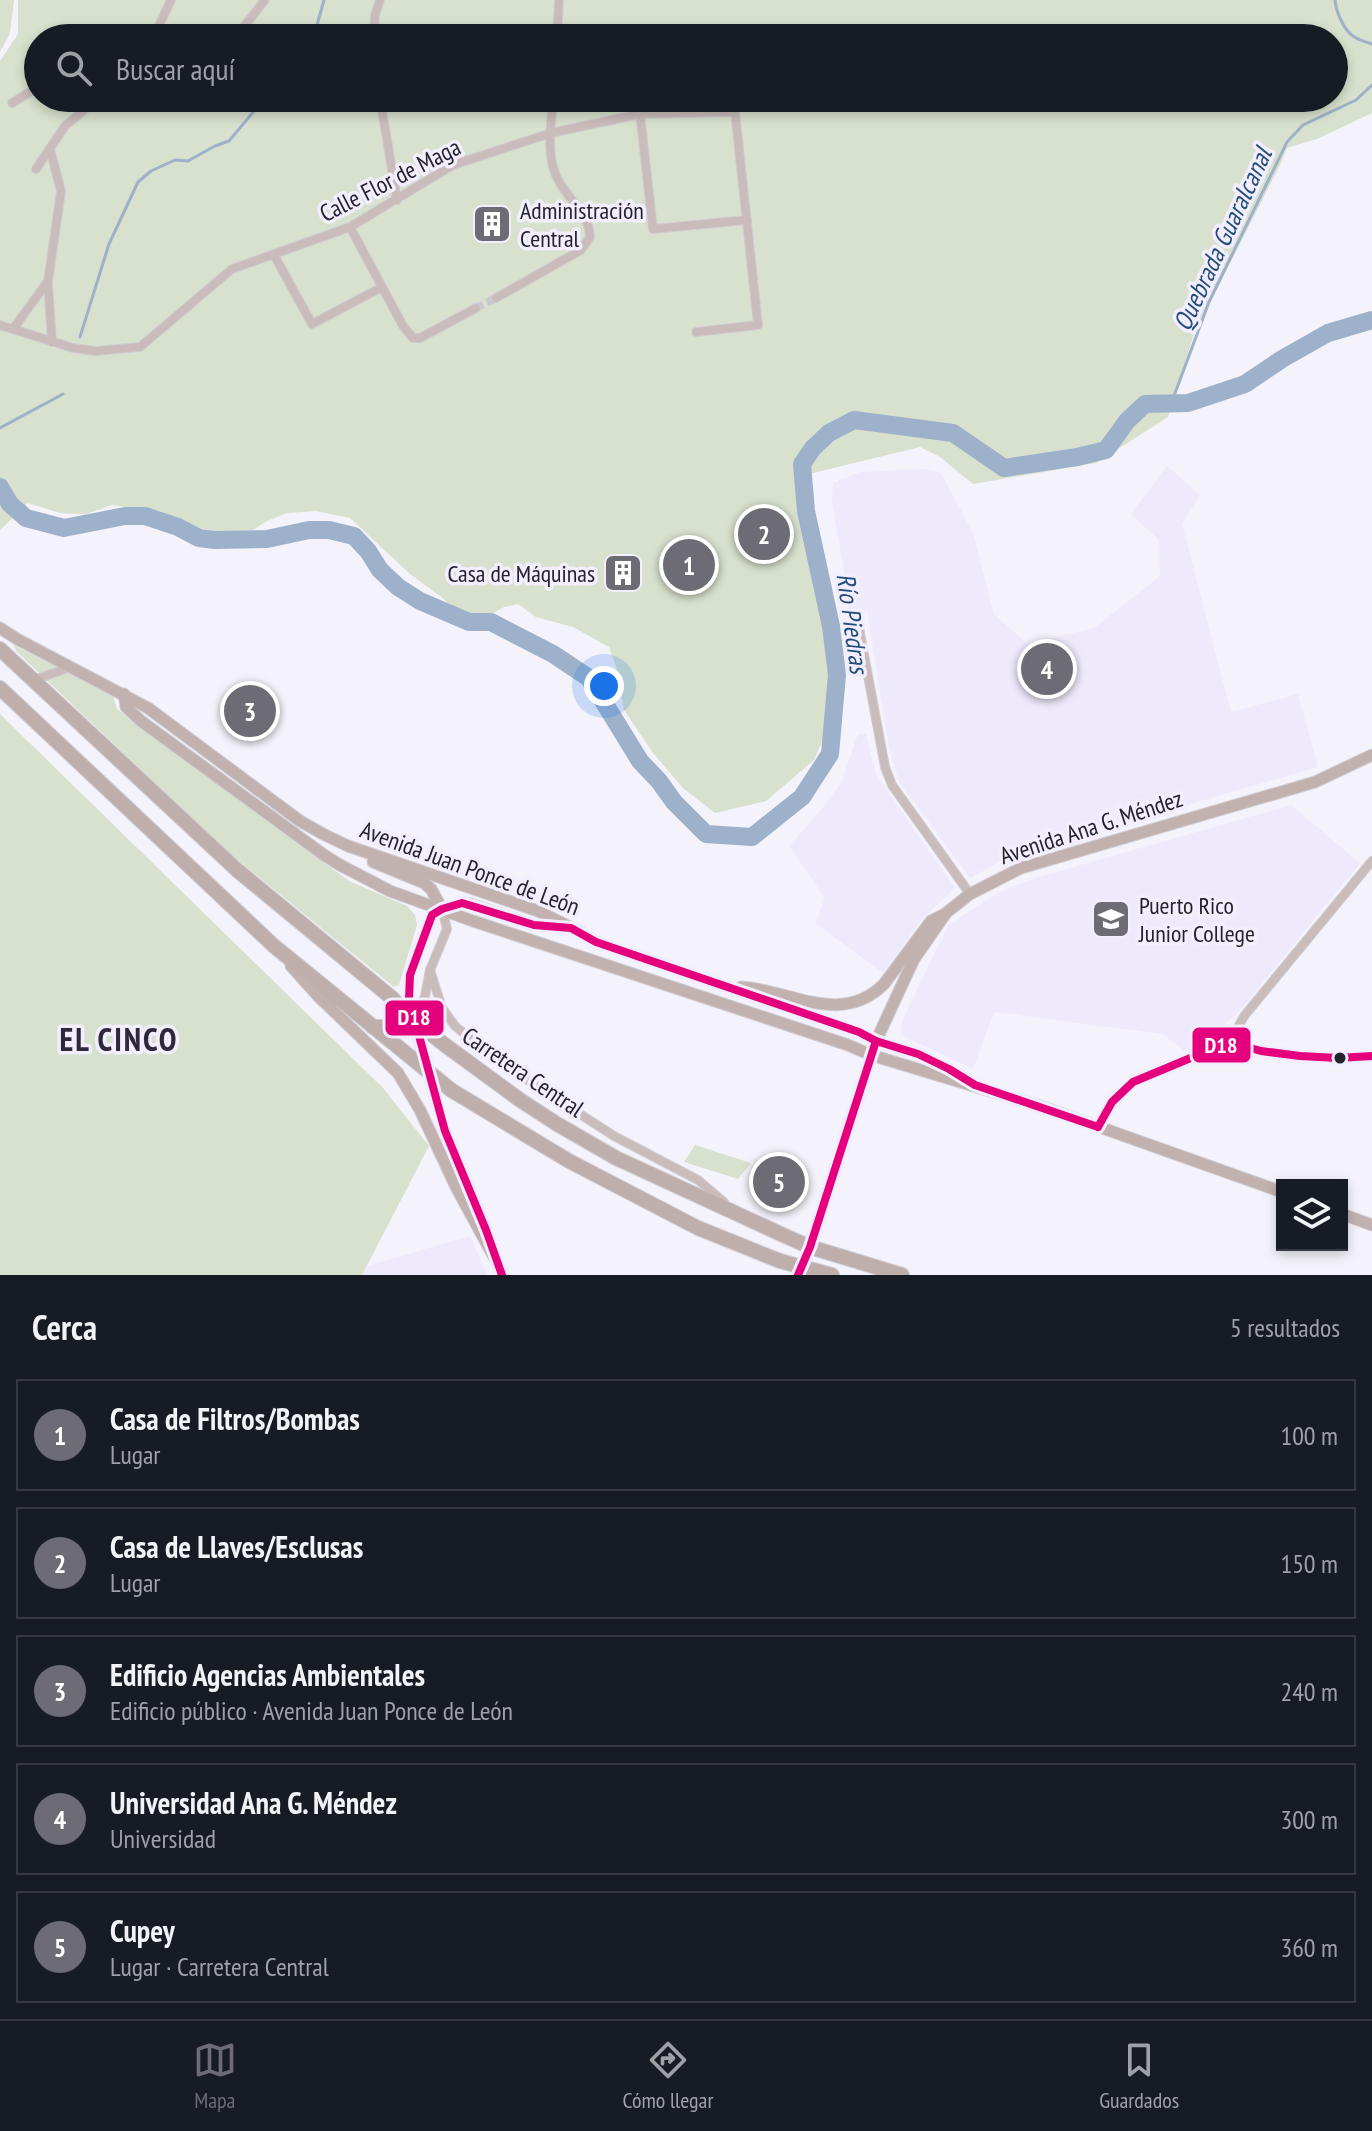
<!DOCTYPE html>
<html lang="es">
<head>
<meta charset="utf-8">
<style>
  :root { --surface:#171b24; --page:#242831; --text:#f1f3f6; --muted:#9ea1a6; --line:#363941; --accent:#6d6b73 }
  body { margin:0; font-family:"PT Sans Narrow",sans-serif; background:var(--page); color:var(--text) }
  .controls { position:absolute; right:24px; bottom:24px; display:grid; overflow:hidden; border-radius:0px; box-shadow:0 4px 12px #0003 }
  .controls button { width:72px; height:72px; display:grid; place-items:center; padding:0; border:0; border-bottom:2px solid var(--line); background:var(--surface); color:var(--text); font:40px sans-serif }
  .you { position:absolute; left:604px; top:686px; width:28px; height:28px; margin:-20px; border:6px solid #fff; border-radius:50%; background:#1a73e8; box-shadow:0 0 0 12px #1a73e833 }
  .badge { display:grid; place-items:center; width:52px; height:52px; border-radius:50%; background:var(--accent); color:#fff; font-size:26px; font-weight:700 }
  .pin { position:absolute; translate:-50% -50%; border:4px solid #fff; box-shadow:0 2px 8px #0006 }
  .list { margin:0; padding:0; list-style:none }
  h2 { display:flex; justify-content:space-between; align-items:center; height:104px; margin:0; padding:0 32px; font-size:34px }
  h2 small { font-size:26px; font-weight:400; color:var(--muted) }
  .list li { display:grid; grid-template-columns:52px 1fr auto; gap:24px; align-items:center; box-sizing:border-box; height:112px; margin:0 16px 16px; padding:0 16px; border:2px solid var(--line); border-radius:0px }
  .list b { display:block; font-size:30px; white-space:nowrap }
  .list p { margin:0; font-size:26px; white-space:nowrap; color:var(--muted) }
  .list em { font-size:26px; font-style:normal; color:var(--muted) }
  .icon { flex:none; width:44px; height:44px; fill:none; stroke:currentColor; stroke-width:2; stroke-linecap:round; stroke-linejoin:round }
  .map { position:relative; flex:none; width:1372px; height:1275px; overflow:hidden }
  .search { position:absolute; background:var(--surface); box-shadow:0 4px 12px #0003; left:24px; right:24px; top:24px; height:88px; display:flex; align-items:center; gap:20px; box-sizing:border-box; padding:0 28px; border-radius:44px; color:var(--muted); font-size:30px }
  .sheet { height:744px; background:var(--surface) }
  nav { display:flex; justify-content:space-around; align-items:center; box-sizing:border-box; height:112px; border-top:2px solid var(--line); background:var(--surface); font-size:22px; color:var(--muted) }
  nav a { display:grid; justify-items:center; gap:4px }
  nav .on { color:var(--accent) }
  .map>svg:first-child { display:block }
</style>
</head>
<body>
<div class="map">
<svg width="1372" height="1275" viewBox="0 0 1372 1275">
  <rect width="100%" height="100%" fill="#f4f2fa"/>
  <g fill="#eeeafc">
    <polygon points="1167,466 1200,495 1182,524 1231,712 1298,694 1318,767 1008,857 970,878 899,782 889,748 867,611 851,613 832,502 833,483 860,472 925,469 941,473 973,533 994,614 1027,644 1094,628 1160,576 1159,540 1131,514"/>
    <polygon points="858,734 866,734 876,775 955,888 921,920 883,973 815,923 825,898 789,846 820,811 841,783"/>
    <polygon points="1291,805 1360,863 1239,1012 1203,1042 1184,1051 1163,1034 994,1012 973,1069 901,1035 902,1021 948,925 1001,891 1032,879"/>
    <polygon points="470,1236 487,1275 362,1275 367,1266"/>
  </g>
  <g fill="#d8e1cd" fill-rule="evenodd">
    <polygon points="0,0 14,0 10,33 0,52"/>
    <path d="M18,0H1372V113L1317,139L1287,148L1281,163L1194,334L1168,417L1096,463L973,484L940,457L920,447L805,475V488L834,628L839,701L814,760L766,801L715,813L683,788L653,753L624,710L617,669L609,647L573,627L536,617L518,604L504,607L467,628L444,599L410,574L350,518L316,511L287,513L267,521L253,530L222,532L199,528L184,520L149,510L112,505L86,514L60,513L28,503L0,530V61L18,34ZM38,38H1334V98H38Z"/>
    <polygon points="13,645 113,695 117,709 135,724 349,881 407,906 415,915 417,925 399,985 394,987 228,852 17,652"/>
    <polygon points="0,714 383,1088 429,1146 362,1275 0,1275"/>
    <polygon points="695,1145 751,1163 738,1179 684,1162"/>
  </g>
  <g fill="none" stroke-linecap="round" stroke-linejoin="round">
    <g stroke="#9db1cb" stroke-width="3">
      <path d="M1335,0C1336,11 1343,29 1353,36C1358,40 1366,42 1372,44"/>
      <polyline points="306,38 317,25 324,0"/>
      <polyline points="80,337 109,244 138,182 151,171 175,160 188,161 215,146 229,141 265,98"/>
      <polyline points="1171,404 1209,302 1287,142 1303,125 1356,100 1372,85"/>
      <polyline points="0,428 63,394"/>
    </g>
    <polyline stroke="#9db1cb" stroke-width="18" points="0,487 10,504 26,518 64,528 125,516 145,516 178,527 199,538 215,540 267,539 309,530 329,530 354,536 368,551 380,570 398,587 420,601 469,622 491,622 553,654 589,678 640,761 659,781 674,802 706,834 752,837 802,797 830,754 837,675 831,626 806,511 802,464 813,448 829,433 854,420 953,433 1004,468 1077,457 1106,450 1127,421 1145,404 1188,403 1245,384 1282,359 1328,333 1372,320"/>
    <polyline stroke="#cac8d1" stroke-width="8" stroke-dasharray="8 4" stroke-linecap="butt" points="476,308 496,298"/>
    <g stroke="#cfcdd4" stroke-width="10">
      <g id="street">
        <polyline points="153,38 171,0"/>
        <polyline points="235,38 265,0"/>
        <polyline points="374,38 375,15 380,0"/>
        <polyline points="557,38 559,0"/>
        <polyline points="380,98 397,200"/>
        <polyline points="12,103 38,87"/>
        <polyline points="640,114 653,229 747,220"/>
        <polyline points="36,169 65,126 99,98"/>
        <polyline points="350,227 403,326 413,338 420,338 476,308"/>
        <polyline points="274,255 312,324 382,287"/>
        <polyline points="48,283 52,342"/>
        <path d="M496,298L581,250L590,237C589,211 563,196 555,173C546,150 552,121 553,98"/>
        <polyline points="0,325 73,348 96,351 140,347 232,269 350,227 453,165 551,133 640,114 735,112 758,325 696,332"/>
        <polyline points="13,329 48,281 61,191 50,149"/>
        <polyline points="857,617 885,767 892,785 970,894"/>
        <polyline points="34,680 71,667"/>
        <path d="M442,909L447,929L430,970L425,996L414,1021C404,978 415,961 429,922L432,915Z"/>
        <polyline points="430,970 442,1008 455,1026 483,1049 521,1076 614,1136 698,1180 724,1202"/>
        <polyline points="1229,1042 1245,1015 1372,861"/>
        <path d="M1098,1127L1112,1102L1133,1082L1229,1042C1266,1056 1333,1062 1372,1056"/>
      </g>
    </g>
    <g stroke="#cfcdd4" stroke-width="13">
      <g id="secondary">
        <polyline points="0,628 17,639 148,708 300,821 323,834 348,846 538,911 578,931 596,942 859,1032 876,1041 918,1054 967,1080"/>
        <polyline points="124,694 126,707 141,721 324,855 340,865 390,891 473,921 848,1045 871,1055 1043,1107 1282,1192"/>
        <polyline points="373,862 424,883 431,889 442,909"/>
        <polyline points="442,909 462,903 470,904 534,925 563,927"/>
        <polyline points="291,966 318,996 398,1073 420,1110 456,1187 500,1268"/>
        <path d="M741,987C791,990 841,1027 884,984L931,921L945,914"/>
        <polyline points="414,1021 445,1131 486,1229"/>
        <polyline points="1342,1214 1372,1225"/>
        <polyline points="798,1275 810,1247 876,1041 914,959 946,913 970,894 1021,868 1315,782 1372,755"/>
      </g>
    </g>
    <g stroke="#cfcdd4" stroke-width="16">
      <g id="highway">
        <polyline points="0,649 237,870 392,998 414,1021 445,1045 520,1100 557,1124 616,1158 783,1235 810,1247 902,1275"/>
        <polyline points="0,688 274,946 451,1090 569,1161 698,1228 780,1261 832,1275"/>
        <polyline points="373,1027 388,1027 414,1021"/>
      </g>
    </g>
    <use href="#street" stroke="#cabcba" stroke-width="8"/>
    <use href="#secondary" stroke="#c2b2af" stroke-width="11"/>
    <use href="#highway" stroke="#beafad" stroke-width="14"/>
    <g stroke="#f2eefe" stroke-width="14">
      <g id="bus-1">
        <polyline points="1098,1127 1112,1102 1133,1082 1229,1042 1261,1051 1300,1056 1338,1058 1372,1056"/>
        <polyline points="502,1275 486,1230 445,1131 409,999 410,975 432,915 442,909 462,903 534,925 571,928 596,942 859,1032 876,1041 918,1054 949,1069 975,1085 1098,1127"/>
        <polyline points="798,1275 810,1247 876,1041"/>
      </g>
    </g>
    <use href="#bus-1" stroke="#e5007d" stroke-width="8"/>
  </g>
  <defs>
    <g id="building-square" transform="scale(2)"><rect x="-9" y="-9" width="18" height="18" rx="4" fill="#6d6b73" stroke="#f2eefe"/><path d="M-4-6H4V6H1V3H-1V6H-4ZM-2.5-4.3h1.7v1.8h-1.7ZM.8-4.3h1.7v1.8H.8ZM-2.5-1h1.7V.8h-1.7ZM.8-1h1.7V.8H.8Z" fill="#fff"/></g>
    <g id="school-square" transform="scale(2)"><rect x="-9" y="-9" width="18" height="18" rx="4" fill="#6d6b73" stroke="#f2eefe"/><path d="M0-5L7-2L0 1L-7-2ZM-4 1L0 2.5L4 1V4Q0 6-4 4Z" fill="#fff"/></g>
  </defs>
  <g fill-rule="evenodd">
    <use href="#building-square" x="492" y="224"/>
    <use href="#building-square" x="623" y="573"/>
    <use href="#school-square" x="1111" y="919"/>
  </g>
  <circle fill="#24222b" stroke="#f2eefe" stroke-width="3" cx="1340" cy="1058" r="7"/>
  <g text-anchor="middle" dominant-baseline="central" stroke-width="7" stroke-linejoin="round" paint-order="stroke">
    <g font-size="24" fill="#24222b" stroke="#f2eefe">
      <text transform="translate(390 180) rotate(-27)">Calle Flor de Maga</text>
      <text transform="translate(1091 827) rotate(-18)">Avenida Ana G. Méndez</text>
      <text transform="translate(470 868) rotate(20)">Avenida Juan Ponce de León</text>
      <text transform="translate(523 1072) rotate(34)">Carretera Central</text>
    </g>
    <g font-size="24" fill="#24222b" stroke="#f2eefe" text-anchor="start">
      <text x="520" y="210">Administración<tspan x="520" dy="28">Central</tspan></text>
      <text x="595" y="573" text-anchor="end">Casa de Máquinas</text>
      <text x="1139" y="905">Puerto Rico<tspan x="1139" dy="28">Junior College</tspan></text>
    </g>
    <g font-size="26" font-style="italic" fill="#234d7c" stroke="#f2eefe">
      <text transform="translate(1222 239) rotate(-65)">Quebrada Guaralcanal</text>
      <text transform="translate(853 623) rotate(82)">Río Piedras</text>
    </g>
    <g font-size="32" font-weight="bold" letter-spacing="2" fill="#2e283b" stroke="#f2eefe">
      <text x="119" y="1039">EL CINCO</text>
    </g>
  </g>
  <g stroke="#f2eefe" stroke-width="3">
    <rect x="384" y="999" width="61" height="38" rx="8" fill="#e5007d"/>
    <rect x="1191" y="1026" width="61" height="38" rx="8" fill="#e5007d"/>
  </g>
  <g font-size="22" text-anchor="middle" font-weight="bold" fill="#fff">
    <text x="414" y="1025">D18</text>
    <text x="1221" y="1053">D18</text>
  </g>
</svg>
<div class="controls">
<button><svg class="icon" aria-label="layers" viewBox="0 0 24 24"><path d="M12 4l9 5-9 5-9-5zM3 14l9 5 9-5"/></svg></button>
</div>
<div class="you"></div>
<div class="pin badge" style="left:689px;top:565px">1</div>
<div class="pin badge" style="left:764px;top:534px">2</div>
<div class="pin badge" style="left:250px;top:711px">3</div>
<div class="pin badge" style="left:1047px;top:669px">4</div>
<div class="pin badge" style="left:779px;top:1182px">5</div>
<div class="search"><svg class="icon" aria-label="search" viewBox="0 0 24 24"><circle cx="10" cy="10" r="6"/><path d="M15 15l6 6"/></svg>Buscar aquí</div>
</div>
<section class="sheet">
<h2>Cerca<small>5 resultados</small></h2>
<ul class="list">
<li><span class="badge">1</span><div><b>Casa de Filtros/Bombas</b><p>Lugar</p></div><em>100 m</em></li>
<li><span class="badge">2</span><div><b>Casa de Llaves/Esclusas</b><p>Lugar</p></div><em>150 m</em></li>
<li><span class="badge">3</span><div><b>Edificio Agencias Ambientales</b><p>Edificio público · Avenida Juan Ponce de León</p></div><em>240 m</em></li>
<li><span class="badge">4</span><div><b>Universidad Ana G. Méndez</b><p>Universidad</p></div><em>300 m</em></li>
<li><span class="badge">5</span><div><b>Cupey</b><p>Lugar · Carretera Central</p></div><em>360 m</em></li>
</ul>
</section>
<nav>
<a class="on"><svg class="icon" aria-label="map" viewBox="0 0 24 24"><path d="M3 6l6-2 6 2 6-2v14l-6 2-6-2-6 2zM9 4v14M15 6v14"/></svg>Mapa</a>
<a><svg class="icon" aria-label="directions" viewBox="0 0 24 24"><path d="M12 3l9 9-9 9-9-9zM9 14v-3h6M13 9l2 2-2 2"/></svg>Cómo llegar</a>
<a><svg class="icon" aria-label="saved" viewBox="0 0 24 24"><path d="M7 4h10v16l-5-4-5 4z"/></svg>Guardados</a>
</nav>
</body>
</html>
